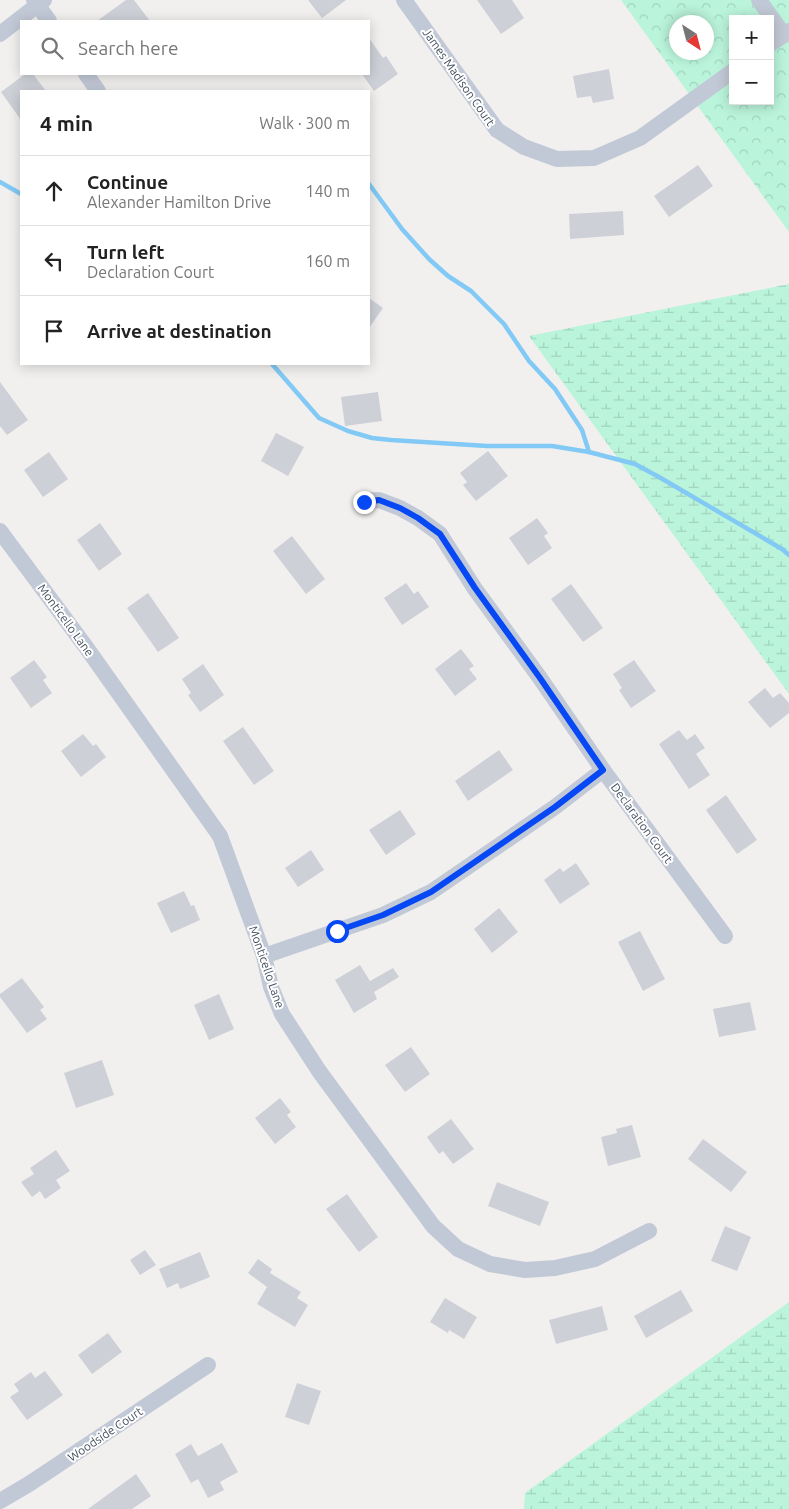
<!DOCTYPE html>
<html lang="en">
<head>
<meta charset="utf-8">
<style>
  :root { --surface:#fff; --page:#f6f6f6; --text:#222; --muted:#767676; --line:#e0e0e0 }
  body { margin:0; font-family:Ubuntu,sans-serif; background:var(--page); color:var(--text) }
  .controls { position:absolute; right:15px; top:15px; display:grid; overflow:hidden; border-radius:0px; box-shadow:0 2px 12px #0003 }
  .controls button { width:45px; height:45px; display:grid; place-items:center; padding:0; border:0; border-bottom:1px solid var(--line); background:var(--surface); color:var(--text); font:25px sans-serif }
  .compass { position:absolute; left:669px; top:15px; width:45px; height:45px; border-radius:50%; background:var(--surface); box-shadow:0 2px 12px #0003; rotate:144deg }
  .stop { position:absolute; width:15px; height:15px; margin:-11px; border:4px solid #0748f5; border-radius:50%; background:#fff }
  .stop.end { background:#0748f5; border-color:#fff; box-shadow:0 1px 5px #0008 }
  .list { margin:0; padding:0; list-style:none }
  h2 { display:flex; justify-content:space-between; align-items:center; height:65px; margin:0; padding:0 20px; font-size:21px }
  h2 small { font-size:16px; font-weight:400; color:var(--muted) }
  .list li { display:grid; grid-template-columns:32px 1fr auto; gap:15px; align-items:center; box-sizing:border-box; height:70px; padding:0 20px; border-top:1px solid var(--line) }
  .list b { display:block; font-size:19px; white-space:nowrap }
  .list p { margin:0; font-size:16px; white-space:nowrap; color:var(--muted) }
  .list em { font-size:16px; font-style:normal; color:var(--muted) }
  .icon { flex:none; width:28px; height:28px; fill:none; stroke:currentColor; stroke-width:2; stroke-linecap:round; stroke-linejoin:round }
  .map { position:relative; flex:none; width:789px; height:1509px; overflow:hidden }
  .search { position:absolute; background:var(--surface); box-shadow:0 2px 12px #0003; left:20px; top:20px; width:350px; height:55px; display:flex; align-items:center; gap:12px; box-sizing:border-box; padding:0 18px; border-radius:0px; color:var(--muted); font-size:19px }
  .panel { position:absolute; background:var(--surface); box-shadow:0 2px 12px #0003; left:20px; top:90px; width:350px; height:275px; border-radius:0px }
  .map>svg:first-child { display:block }
</style>
</head>
<body>
<div class="map">
<svg width="789" height="1509" viewBox="0 0 789 1509">
  <defs>
    <pattern id="forest-crowns" width="20" height="18" patternUnits="userSpaceOnUse" patternTransform="scale(1.25)"><rect width="20" height="18" fill="#baf4da"/><path d="M2 6a3 3 0 1 1 6 0M12 15a3 3 0 1 1 6 0" fill="none" stroke="#a1d3be"/></pattern>
    <pattern id="wetland-marsh" width="20" height="14" patternUnits="userSpaceOnUse" patternTransform="scale(1.25)"><rect width="20" height="14" fill="#baf4da"/><path d="M1 5h8M5 5V1M11 12h8M15 12V8" fill="none" stroke="#a1d3be"/></pattern>
  </defs>
  <rect width="100%" height="100%" fill="#f2f0ef"/>
  <path fill="url(#forest-crowns)" fill-rule="evenodd" d="M621,0H789V232ZM733,19H770V101H733ZM676,22H706V52H676Z"/>
  <g fill="url(#wetland-marsh)">
    <polygon points="789,284 789,694 529,336"/>
    <polygon points="789,1302 789,1509 524,1509 525,1493"/>
  </g>
  <g fill="none" stroke-linecap="round" stroke-linejoin="round">
    <g stroke="#82caf5" stroke-width="4.5">
      <polyline points="0,182 21,194"/>
      <polyline points="369,184 402,229 429,259 448,276 471,291 504,324 529,361 555,389 582,430 589,452"/>
      <polyline points="272,364 319,418 348,431 372,438 391,440 487,446 552,446 589,452 635,464 659,477 782,549 789,555"/>
    </g>
  </g>
  <g fill="#ced0d8">
    <polygon points="126,0 134,0 150,21 97,21"/>
    <polygon points="308,0 346,0 322,18"/>
    <polygon points="477,0 512,0 524,18 501,34"/>
    <polygon points="369,38 383,58 386,56 398,74 374,91 362,74 369,74"/>
    <polygon points="609,69 614,99 593,103 591,96 577,98 573,76"/>
    <polygon points="25,74 33,74 46,91 21,91 21,120 1,92"/>
    <polygon points="698,165 713,186 669,217 654,196"/>
    <polygon points="623,211 624,235 570,239 569,214"/>
    <polygon points="369,298 383,308 369,328"/>
    <polygon points="0,382 28,420 7,435 0,426"/>
    <polygon points="378,392 382,421 345,426 341,397"/>
    <polygon points="276,433 304,447 288,476 261,461"/>
    <polygon points="488,451 508,476 476,501 463,485 467,482 460,473"/>
    <polygon points="49,452 68,479 43,497 24,470"/>
    <polygon points="537,518 548,533 544,536 552,548 528,565 509,538"/>
    <polygon points="100,523 122,554 99,571 77,540"/>
    <polygon points="292,536 325,579 306,594 273,551"/>
    <polygon points="406,583 414,594 418,591 429,607 402,625 384,598"/>
    <polygon points="571,584 603,628 583,642 551,599"/>
    <polygon points="148,593 179,638 158,652 127,608"/>
    <polygon points="461,649 474,666 469,669 477,679 455,696 435,669"/>
    <polygon points="34,660 47,677 43,680 52,693 31,708 10,678"/>
    <polygon points="634,660 656,691 631,708 619,690 622,688 613,674"/>
    <polygon points="203,664 224,695 200,712 188,695 191,693 182,679"/>
    <polygon points="765,688 773,698 780,693 789,703 789,713 770,728 748,702"/>
    <polygon points="243,727 274,771 254,785 223,741"/>
    <polygon points="679,730 687,740 695,734 705,748 696,754 710,775 689,789 659,744"/>
    <polygon points="83,734 93,746 96,744 106,757 81,777 61,751"/>
    <polygon points="499,750 513,770 468,801 455,781"/>
    <polygon points="726,795 757,840 737,854 706,810"/>
    <polygon points="400,810 416,834 386,855 369,830"/>
    <polygon points="311,850 324,870 298,887 285,868"/>
    <polygon points="576,863 590,884 560,904 544,880 560,868 563,872"/>
    <polygon points="184,891 191,906 194,905 200,920 171,933 157,903"/>
    <polygon points="499,908 518,932 492,953 474,929"/>
    <polygon points="640,931 665,979 643,991 618,942"/>
    <polygon points="360,965 370,981 393,968 399,977 374,992 377,999 354,1013 335,980"/>
    <polygon points="22,978 44,1007 40,1010 47,1019 27,1033 0,997 0,994"/>
    <polygon points="219,994 234,1029 209,1040 194,1005"/>
    <polygon points="750,1002 756,1030 719,1037 713,1009"/>
    <polygon points="411,1047 430,1074 405,1092 385,1065"/>
    <polygon points="102,1060 114,1095 76,1108 64,1073"/>
    <polygon points="280,1098 291,1112 287,1115 296,1127 275,1144 255,1118"/>
    <polygon points="451,1119 474,1149 453,1164 443,1151 439,1154 427,1137"/>
    <polygon points="632,1125 641,1157 608,1166 601,1137 617,1133 616,1129"/>
    <polygon points="703,1139 747,1172 731,1192 688,1159"/>
    <polygon points="56,1150 70,1171 56,1180 61,1188 45,1199 40,1191 32,1197 21,1182 34,1174 30,1168"/>
    <polygon points="497,1182 549,1202 540,1226 488,1206"/>
    <polygon points="347,1194 378,1237 359,1252 326,1209"/>
    <polygon points="725,1226 751,1237 737,1271 711,1261"/>
    <polygon points="145,1250 156,1265 140,1275 130,1260"/>
    <polygon points="200,1252 210,1277 180,1289 178,1283 167,1288 159,1269"/>
    <polygon points="258,1259 272,1269 270,1273 301,1292 297,1298 308,1305 295,1327 257,1304 267,1287 248,1273"/>
    <polygon points="681,1290 693,1311 646,1338 634,1316"/>
    <polygon points="445,1298 477,1317 464,1339 449,1330 448,1333 430,1322"/>
    <polygon points="602,1306 608,1330 556,1344 549,1320"/>
    <polygon points="108,1333 122,1352 92,1374 78,1355"/>
    <polygon points="45,1371 63,1395 27,1420 10,1397 19,1391 14,1384 31,1372 35,1378"/>
    <polygon points="297,1383 321,1391 309,1425 285,1417"/>
    <polygon points="222,1443 238,1472 220,1482 224,1490 208,1498 198,1479 191,1483 175,1454 191,1444 198,1456"/>
    <polygon points="136,1474 151,1496 132,1509 88,1509"/>
  </g>
  <g fill="none" stroke-linecap="round" stroke-linejoin="round">
    <g stroke="#c2c9d6" stroke-width="16">
      <polyline points="34,0 49,21"/>
      <polyline points="404,0 497,130 524,147 557,159 594,158 640,138 733,71"/>
      <polyline points="759,0 784,35 789,31"/>
      <polyline points="0,34 44,0"/>
      <polyline points="770,44 784,35"/>
      <polyline points="86,74 98,91"/>
      <polyline points="363,501 379,500 400,508 418,518 440,534 475,589 540,678 603,770 725,936"/>
      <polyline points="0,531 86,647 220,836 264,956 271,987 282,1014 319,1071 433,1226 458,1249 490,1264 525,1270 555,1268 595,1259 649,1231"/>
      <polyline points="264,956 383,915 431,892 555,807 603,770"/>
      <polyline points="0,1501 29,1484 208,1365"/>
    </g>
  </g>
  <g fill="none" stroke-linecap="round" stroke-linejoin="round">
    <polyline stroke="#0748f5" stroke-width="6" points="337,931 383,915 431,892 555,807 603,770 540,678 475,588 440,534 418,518 400,508 379,500 364,502"/>
  </g>
  <g text-anchor="middle" dominant-baseline="central" stroke-width="4" stroke-linejoin="round" paint-order="stroke">
    <g font-size="12" fill="#454f5f" stroke="#fff">
      <text transform="translate(459 77) rotate(55)">James Madison Court</text>
      <text transform="translate(66 620) rotate(54)">Monticello Lane</text>
      <text transform="translate(642 823) rotate(54)">Declaration Court</text>
      <text transform="translate(267 967) rotate(71)">Monticello Lane</text>
      <text transform="translate(105 1434) rotate(-34)">Woodside Court</text>
    </g>
  </g>
</svg>
<div class="controls">
<button>+</button>
<button>−</button>
</div>
<svg class="compass" viewBox="-18 -18 36 36"><path d="M0-13l5 13h-10z" fill="#e53935"/><path d="M0 13l5-13h-10z" fill="#767676"/></svg>
<div class="stop" style="left:337px;top:931px"></div>
<div class="stop end" style="left:364px;top:502px"></div>
<div class="search"><svg class="icon" aria-label="search" viewBox="0 0 24 24"><circle cx="10" cy="10" r="6"/><path d="M15 15l6 6"/></svg>Search here</div>
<section class="panel">
<h2>4 min<small>Walk · 300 m</small></h2>
<ul class="list">
<li><svg class="icon" aria-label="ahead" viewBox="0 0 24 24"><path d="M12 20V5M6 11l6-6 6 6"/></svg><div><b>Continue</b><p>Alexander Hamilton Drive</p></div><em>140 m</em></li>
<li><svg class="icon" aria-label="left" viewBox="0 0 24 24"><path d="M17 20v-9H6M10 6l-5 5 5 5"/></svg><div><b>Turn left</b><p>Declaration Court</p></div><em>160 m</em></li>
<li><svg class="icon" aria-label="arrive" viewBox="0 0 24 24"><path d="M6 21V4h12l-3 4 3 4H6"/></svg><div><b>Arrive at destination</b></div></li>
</ul>
</section>
</div>
</body>
</html>
